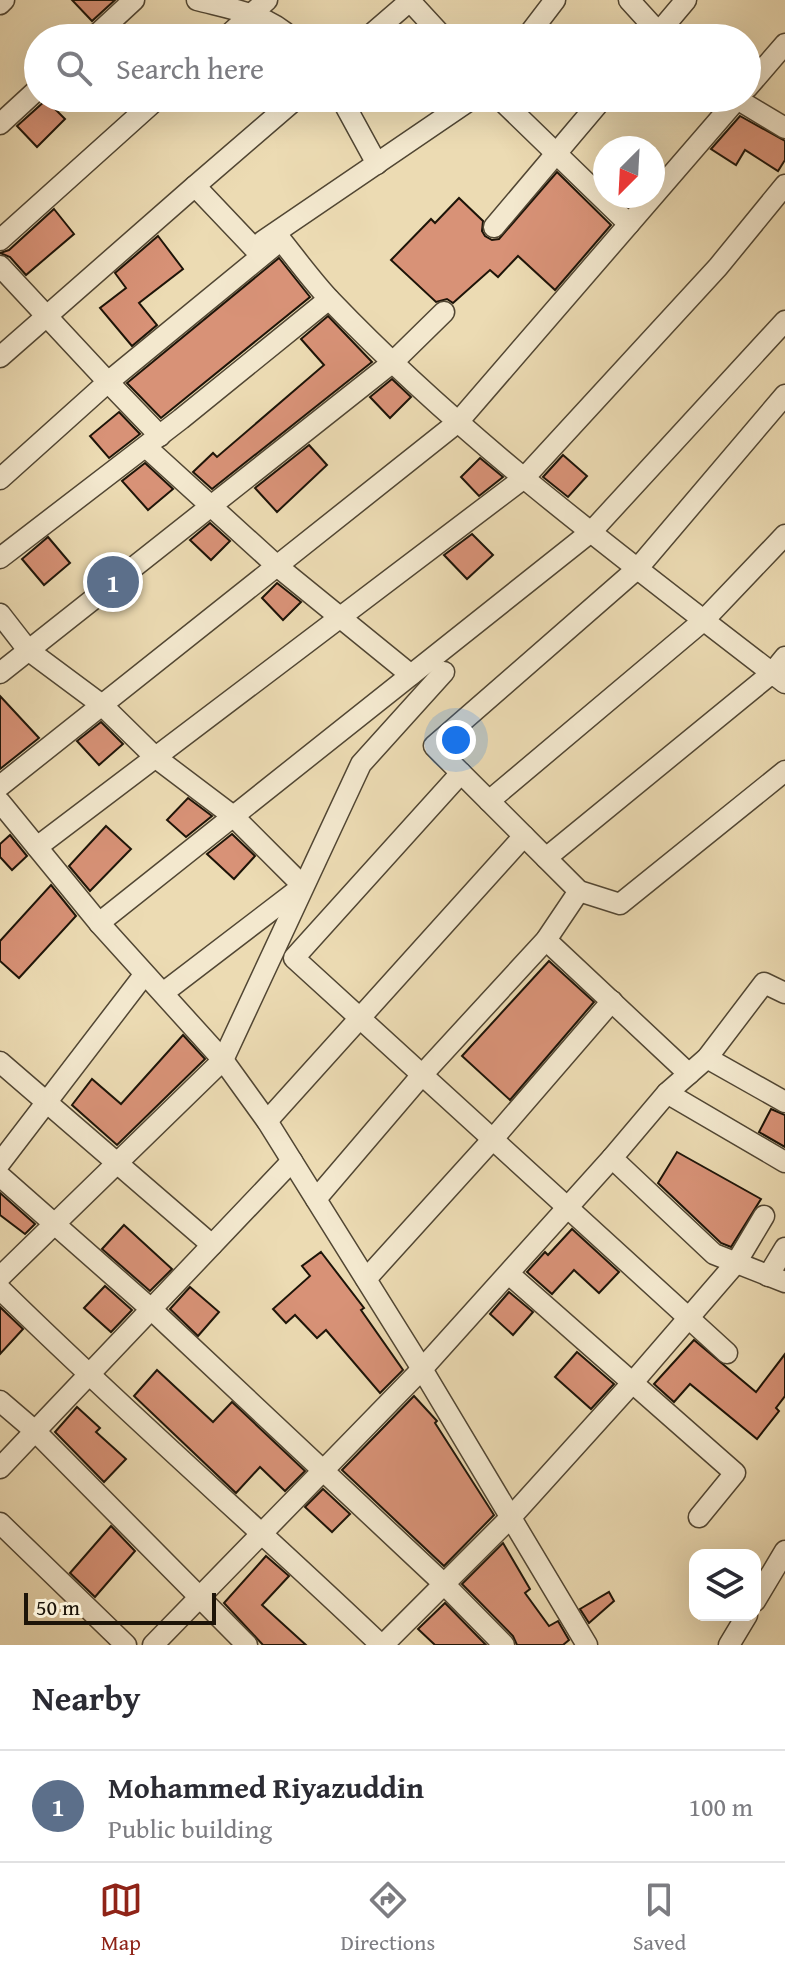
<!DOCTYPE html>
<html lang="en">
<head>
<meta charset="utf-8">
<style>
  :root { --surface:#fff; --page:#f7f7f7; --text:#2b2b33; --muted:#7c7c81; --line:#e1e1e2; --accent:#8f2418 }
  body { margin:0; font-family:"Gentium Book Plus",serif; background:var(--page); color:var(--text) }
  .controls { position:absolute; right:24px; bottom:24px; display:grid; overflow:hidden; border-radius:16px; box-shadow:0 8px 32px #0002 }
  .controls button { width:72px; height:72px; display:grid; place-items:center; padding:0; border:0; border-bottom:2px solid var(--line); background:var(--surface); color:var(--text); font:40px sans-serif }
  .compass { position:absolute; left:593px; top:136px; width:72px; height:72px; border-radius:50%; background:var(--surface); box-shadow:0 8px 32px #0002; rotate:204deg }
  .scale { position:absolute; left:24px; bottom:20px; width:192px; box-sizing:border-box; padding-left:8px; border:4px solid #1d1408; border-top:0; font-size:22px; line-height:28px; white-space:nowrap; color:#1d1408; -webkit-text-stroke:6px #f3e8ce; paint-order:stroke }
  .you { position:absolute; left:456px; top:740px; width:28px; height:28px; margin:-20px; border:6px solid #fff; border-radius:50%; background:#1a73e8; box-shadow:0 0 0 12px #1a73e833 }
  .badge { display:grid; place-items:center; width:52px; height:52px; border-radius:50%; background:var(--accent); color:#fff; font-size:26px; font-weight:700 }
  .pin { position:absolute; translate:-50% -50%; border:4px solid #fff; box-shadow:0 2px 8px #0006 }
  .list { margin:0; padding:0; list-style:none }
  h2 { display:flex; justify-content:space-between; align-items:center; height:104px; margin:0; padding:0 32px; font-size:34px }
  h2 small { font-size:26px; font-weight:400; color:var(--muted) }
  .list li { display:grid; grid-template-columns:52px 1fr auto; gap:24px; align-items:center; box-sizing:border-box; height:112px; padding:0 32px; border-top:2px solid var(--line) }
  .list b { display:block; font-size:30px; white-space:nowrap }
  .list p { margin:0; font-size:26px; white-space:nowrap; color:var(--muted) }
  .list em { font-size:26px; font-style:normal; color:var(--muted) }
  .icon { flex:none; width:44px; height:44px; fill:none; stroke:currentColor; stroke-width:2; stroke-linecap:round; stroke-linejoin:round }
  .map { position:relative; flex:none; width:785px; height:1645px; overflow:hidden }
  .search { position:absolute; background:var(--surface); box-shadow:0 8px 32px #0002; left:24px; right:24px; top:24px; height:88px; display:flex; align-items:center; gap:20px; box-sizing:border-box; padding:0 28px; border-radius:44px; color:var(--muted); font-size:30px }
  .sheet { height:216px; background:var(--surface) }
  nav { display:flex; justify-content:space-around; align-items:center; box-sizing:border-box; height:112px; border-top:2px solid var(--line); background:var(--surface); font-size:22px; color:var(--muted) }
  nav a { display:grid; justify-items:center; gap:4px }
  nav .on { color:var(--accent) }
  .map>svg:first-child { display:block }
</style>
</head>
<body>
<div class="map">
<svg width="785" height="1645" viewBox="0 0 785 1645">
  <rect width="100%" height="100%" fill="#ecdbb3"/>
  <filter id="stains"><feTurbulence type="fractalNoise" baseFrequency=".0025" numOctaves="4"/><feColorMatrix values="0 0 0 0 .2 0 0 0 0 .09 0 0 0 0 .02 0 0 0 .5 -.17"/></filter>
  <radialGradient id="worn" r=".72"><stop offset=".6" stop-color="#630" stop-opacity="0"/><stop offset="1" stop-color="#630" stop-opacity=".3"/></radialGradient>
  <g fill="#d89277" stroke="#1d1408" stroke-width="2">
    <polygon points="72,0 115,0 92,21"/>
    <polygon points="46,100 65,119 37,147 17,126"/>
    <polygon points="740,116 785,141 785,160 778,171 745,150 736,165 711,149"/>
    <polygon points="557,172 611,225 555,290 518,256 498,277 490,270 453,303 447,299 436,302 391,260 431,219 435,223 459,198 483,221 482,231 485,236 492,240 499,239"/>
    <polygon points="54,209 74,234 26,275 10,257 0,253 9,250"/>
    <polygon points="158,236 183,269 139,303 157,325 132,346 100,308 126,288 115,273"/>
    <polygon points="279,258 310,297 161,418 127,383"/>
    <polygon points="328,316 372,362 212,489 193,472 213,453 217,457 324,365 301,339"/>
    <polygon points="392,379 411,397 390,418 370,397"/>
    <polygon points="119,412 140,434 109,458 90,436"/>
    <polygon points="309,445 327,465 277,512 255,488"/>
    <polygon points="563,455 587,476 568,497 543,477"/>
    <polygon points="480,458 503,477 479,496 461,477"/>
    <polygon points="145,463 173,489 148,510 122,481"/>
    <polygon points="210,523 230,541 211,560 190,540"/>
    <polygon points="472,534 493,555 467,579 444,555"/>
    <polygon points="48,537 70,563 44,585 22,559"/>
    <polygon points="277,583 301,602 283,620 262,598"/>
    <polygon points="0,696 39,738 0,769"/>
    <polygon points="101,722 123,744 99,765 77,741"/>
    <polygon points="188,798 212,816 186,837 167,820"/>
    <polygon points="106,826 131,849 90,891 69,866"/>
    <polygon points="232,834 255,856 234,879 207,854"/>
    <polygon points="10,835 27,856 12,870 0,857 0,844"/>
    <polygon points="51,885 76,916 19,978 0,961 0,941"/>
    <polygon points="549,961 594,1002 510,1100 462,1056"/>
    <polygon points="183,1035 205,1059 117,1145 72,1105 92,1079 121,1104"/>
    <polygon points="771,1109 785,1115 785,1147 759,1132"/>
    <polygon points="677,1152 761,1199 731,1247 721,1243 658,1183"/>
    <polygon points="0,1193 35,1224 25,1234 0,1215"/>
    <polygon points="124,1225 172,1269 150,1291 102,1249"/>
    <polygon points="572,1229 619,1272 599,1293 574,1270 552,1294 527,1272 545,1252 548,1255"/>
    <polygon points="321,1252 364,1308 361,1310 403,1370 380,1393 326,1330 317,1338 295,1315 286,1323 273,1309 310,1276 302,1266"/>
    <polygon points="105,1286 132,1310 111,1332 84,1308"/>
    <polygon points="190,1287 219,1312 198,1336 170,1309"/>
    <polygon points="509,1292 533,1312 513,1335 490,1314"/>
    <polygon points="0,1307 23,1329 0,1354"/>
    <polygon points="694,1340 756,1392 785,1354 785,1396 776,1408 779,1411 757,1439 690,1384 674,1402 654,1384"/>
    <polygon points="577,1352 614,1384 591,1409 555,1377"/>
    <polygon points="157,1370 213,1422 232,1402 305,1471 285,1491 260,1467 236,1493 134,1396"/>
    <polygon points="414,1396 437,1421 435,1423 494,1515 444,1566 342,1470"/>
    <polygon points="77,1407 100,1428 96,1432 126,1459 104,1482 55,1432"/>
    <polygon points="323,1489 350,1514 332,1532 305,1507"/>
    <polygon points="111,1526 135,1551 95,1597 70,1573"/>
    <polygon points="503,1543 530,1589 525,1593 549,1626 558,1621 569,1640 563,1645 517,1645 513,1636 462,1584"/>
    <polygon points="266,1556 289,1576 262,1605 306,1645 263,1645 224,1603"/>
    <polygon points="609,1592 614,1601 589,1623 580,1609"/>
    <polygon points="445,1603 486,1645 435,1645 418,1629"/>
  </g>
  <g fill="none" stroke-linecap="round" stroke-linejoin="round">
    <g stroke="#514633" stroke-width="23">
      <g id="street">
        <path d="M197,0C227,8 268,14 291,38"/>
        <polyline points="409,0 444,38"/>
        <polyline points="629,0 659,33"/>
        <polyline points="0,4 4,0"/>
        <polyline points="93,38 134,0"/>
        <polyline points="225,38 267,0"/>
        <polyline points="367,38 411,0"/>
        <polyline points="526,38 555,0"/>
        <polyline points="654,38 686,0"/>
        <polyline points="747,88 785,44"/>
        <polyline points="341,98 377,164"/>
        <polyline points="499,98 629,224"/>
        <polyline points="737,99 785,128"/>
        <polyline points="0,124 38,89"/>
        <polyline points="195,186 297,98"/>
        <polyline points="494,227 603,98"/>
        <polyline points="0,240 158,98"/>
        <polyline points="263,241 473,98"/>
        <polyline points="0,266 108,382 275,245"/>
        <path d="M0,357L195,186L253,247L281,240C297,260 313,282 331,301C464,440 620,555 772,673L785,657"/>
        <polyline points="785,395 638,568 434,746 579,891 620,904 785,771"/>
        <polyline points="146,447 277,566 411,675"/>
        <polyline points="0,479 108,382 160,436"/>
        <polyline points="0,558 181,419 329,299"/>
        <polyline points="0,614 28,650 102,705 155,757 233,816 303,886 163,993"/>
        <polyline points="0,673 393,362 444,312"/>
        <polyline points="461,773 294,958 727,1353"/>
        <polyline points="0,786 458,422 738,98"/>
        <polyline points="489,801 704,620 785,535"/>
        <polyline points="0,802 99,923 223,1060 267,1121 422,1369 587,1645"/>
        <polyline points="37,847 524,478 718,267 785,185"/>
        <polyline points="546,858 772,673 785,683"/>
        <polyline points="99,923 592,531 785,321"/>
        <polyline points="546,940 689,1074"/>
        <polyline points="785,993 764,983 707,1058 667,1093 612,1158 714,1254 785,1282"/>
        <polyline points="707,1058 785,1102"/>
        <polyline points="0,1062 212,1245"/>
        <polyline points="667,1093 785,1162"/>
        <polyline points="267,1121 524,836"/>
        <polyline points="0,1163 144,975"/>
        <polyline points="0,1176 151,1309 444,1584 504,1645"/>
        <polyline points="316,1199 421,1076 546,940 579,891"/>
        <polyline points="509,1274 735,1473 699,1517"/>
        <polyline points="768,1276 785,1248"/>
        <polyline points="0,1277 223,1060 361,764 444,672"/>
        <polyline points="366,1279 492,1140 612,1001"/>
        <path d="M0,1289C124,1411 255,1525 381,1645"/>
        <polyline points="0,1401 35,1431 247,1645"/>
        <polyline points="0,1468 292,1161"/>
        <polyline points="0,1523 126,1645"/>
        <polyline points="755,1601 785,1551"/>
        <polyline points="153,1645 422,1369 612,1158"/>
        <polyline points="383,1645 512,1516 634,1381 736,1263 764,1216"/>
        <polyline points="729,1645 747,1615"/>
      </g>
    </g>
    <use href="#street" stroke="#f3e8ce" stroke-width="20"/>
  </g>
  <rect width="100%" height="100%" filter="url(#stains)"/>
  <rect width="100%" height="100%" fill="url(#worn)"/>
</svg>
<div class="controls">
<button><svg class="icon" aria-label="layers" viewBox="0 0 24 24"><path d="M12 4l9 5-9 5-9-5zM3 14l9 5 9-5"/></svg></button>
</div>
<svg class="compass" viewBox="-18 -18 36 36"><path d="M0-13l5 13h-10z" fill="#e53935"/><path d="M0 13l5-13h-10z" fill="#7c7c81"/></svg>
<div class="scale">50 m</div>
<div class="you"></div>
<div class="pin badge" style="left:113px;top:582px;background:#5c6f8a">1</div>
<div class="search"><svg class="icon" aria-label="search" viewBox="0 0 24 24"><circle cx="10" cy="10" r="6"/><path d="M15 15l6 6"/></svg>Search here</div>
</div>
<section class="sheet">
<h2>Nearby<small></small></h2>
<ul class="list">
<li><span class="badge" style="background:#5c6f8a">1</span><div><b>Mohammed Riyazuddin</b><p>Public building</p></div><em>100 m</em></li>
</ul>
</section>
<nav>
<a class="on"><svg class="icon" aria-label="map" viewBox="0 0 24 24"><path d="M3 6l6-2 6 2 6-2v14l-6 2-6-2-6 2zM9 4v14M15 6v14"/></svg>Map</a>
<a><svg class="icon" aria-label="directions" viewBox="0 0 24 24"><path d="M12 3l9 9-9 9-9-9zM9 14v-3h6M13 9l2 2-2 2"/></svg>Directions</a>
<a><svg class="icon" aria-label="saved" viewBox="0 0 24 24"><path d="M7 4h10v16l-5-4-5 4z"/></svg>Saved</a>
</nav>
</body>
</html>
